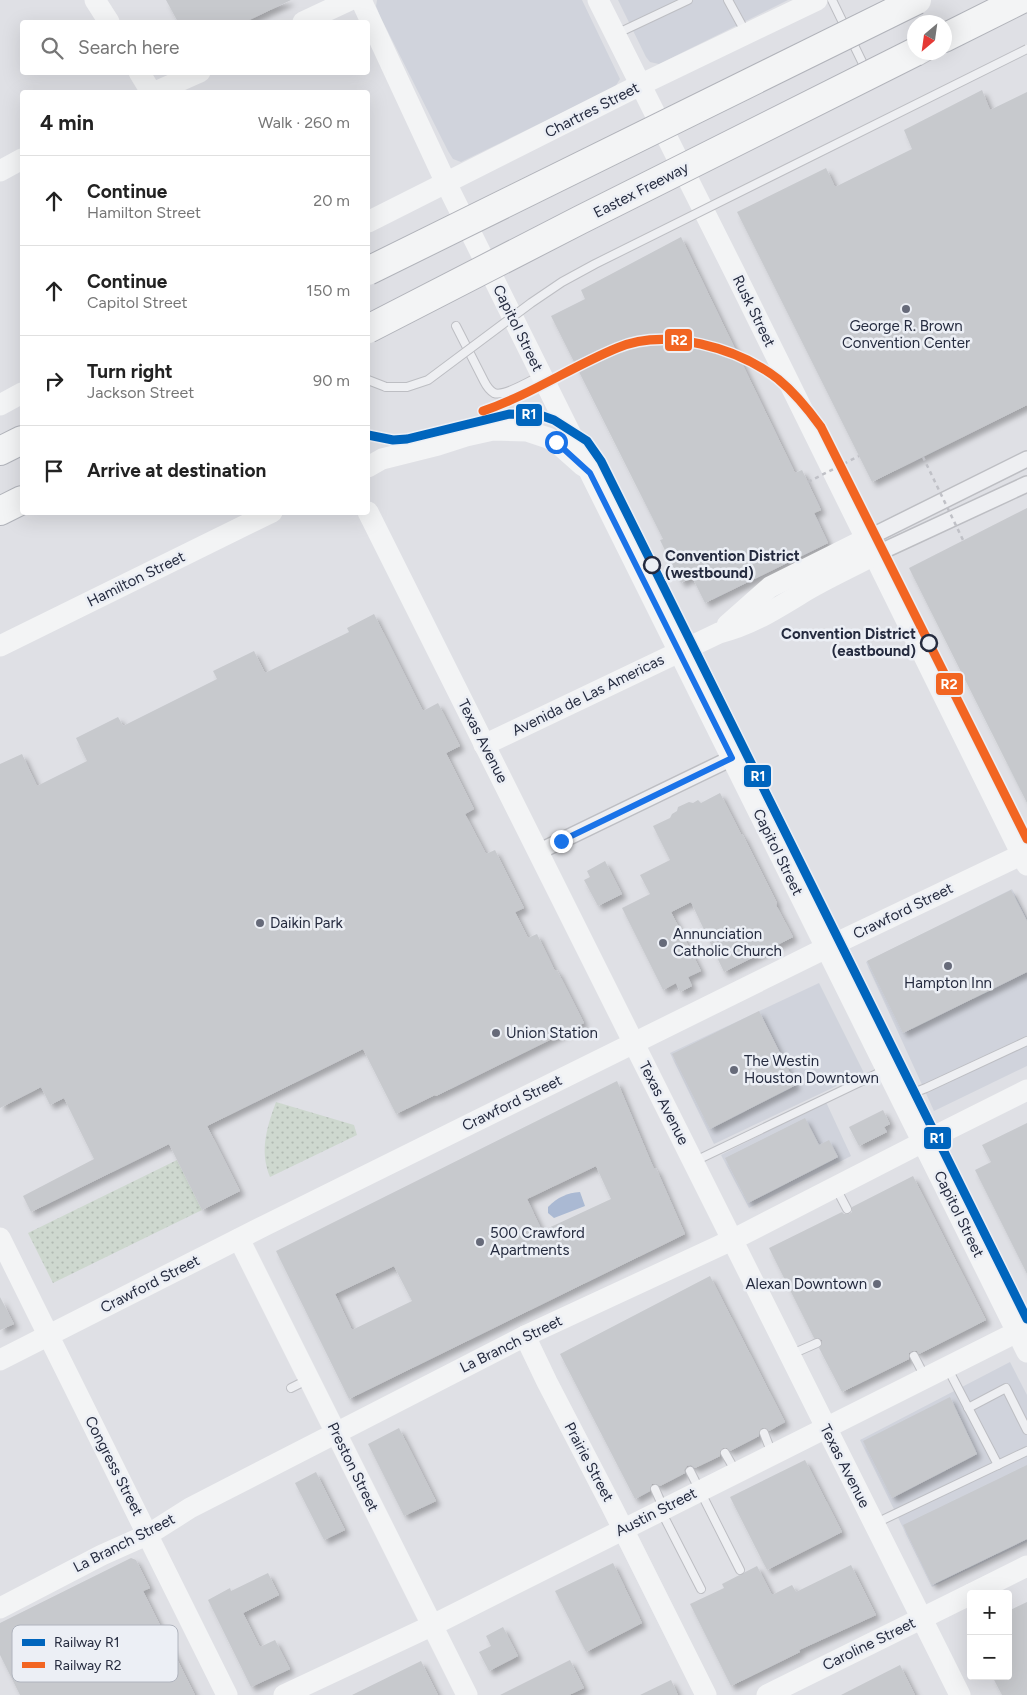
<!DOCTYPE html>
<html lang="en">
<head>
<meta charset="utf-8">
<style>
  :root { --surface:#fff; --page:#f6f6f6; --text:#222; --muted:#767676; --line:#e0e0e0 }
  body { margin:0; font-family:Figtree,sans-serif; background:var(--page); color:var(--text) }
  .controls { position:absolute; right:15px; bottom:15px; display:grid; overflow:hidden; border-radius:5px; box-shadow:0 5px 20px #0002 }
  .controls button { width:45px; height:45px; display:grid; place-items:center; padding:0; border:0; border-bottom:1px solid var(--line); background:var(--surface); color:var(--text); font:25px sans-serif }
  .compass { position:absolute; left:907px; top:15px; width:45px; height:45px; border-radius:50%; background:var(--surface); box-shadow:0 5px 20px #0002; rotate:209deg }
  .stop { position:absolute; width:15px; height:15px; margin:-11px; border:4px solid #1a73e8; border-radius:50%; background:#fff }
  .stop.end { background:#1a73e8; border-color:#fff; box-shadow:0 1px 5px #0008 }
  .list { margin:0; padding:0; list-style:none }
  h2 { display:flex; justify-content:space-between; align-items:center; height:65px; margin:0; padding:0 20px; font-size:21px }
  h2 small { font-size:16px; font-weight:400; color:var(--muted) }
  .list li { display:grid; grid-template-columns:32px 1fr auto; gap:15px; align-items:center; box-sizing:border-box; height:90px; padding:0 20px; border-top:1px solid var(--line) }
  .list b { display:block; font-size:19px; white-space:nowrap }
  .list p { margin:0; font-size:16px; white-space:nowrap; color:var(--muted) }
  .list em { font-size:16px; font-style:normal; color:var(--muted) }
  .icon { flex:none; width:28px; height:28px; fill:none; stroke:currentColor; stroke-width:2; stroke-linecap:round; stroke-linejoin:round }
  .map { position:relative; flex:none; width:1027px; height:1695px; overflow:hidden }
  .search { position:absolute; background:var(--surface); box-shadow:0 5px 20px #0002; left:20px; top:20px; width:350px; height:55px; display:flex; align-items:center; gap:12px; box-sizing:border-box; padding:0 18px; border-radius:5px; color:var(--muted); font-size:19px }
  .panel { position:absolute; background:var(--surface); box-shadow:0 5px 20px #0002; left:20px; top:90px; width:350px; height:425px; border-radius:5px }
  .map>svg:first-child { display:block }
</style>
</head>
<body>
<div class="map">
<svg width="1027" height="1695" viewBox="0 0 1027 1695">
  <defs>
    <pattern id="grass-dots" width="8" height="8" patternUnits="userSpaceOnUse" patternTransform="scale(1.25)"><rect width="8" height="8" fill="#ced8cf"/><path d="M2 2h.1M6 6h.1" fill="none" stroke="#b1bab3" stroke-width="1.8" stroke-linecap="round"/></pattern>
    <filter id="shadow"><feDropShadow dx="4.5" dy="4.5" stdDeviation="2.5" flood-color="#0004"/></filter>
  </defs>
  <rect width="100%" height="100%" fill="#dfe0e5"/>
  <g fill="#d0d3dc">
    <polygon points="377,0 582,0 620,79 615,87 461,162 453,159 448,151 380,16 376,6"/>
    <polygon points="618,0 788,0 659,64 650,62 646,57"/>
    <polygon points="1012,889 1027,918 1027,1066 934,1111 866,962"/>
    <polygon points="819,983 864,1073 714,1144 670,1053"/>
    <polygon points="826,1102 851,1156 749,1208 721,1155"/>
    <polygon points="1010,1362 1027,1395 1027,1542 932,1587 860,1440"/>
  </g>
  <g fill="url(#grass-dots)">
    <path d="M276,1102L354,1125L357,1135L270,1177C259,1151 267,1127 276,1102Z"/>
    <polygon points="177,1160 202,1210 53,1283 28,1233"/>
  </g>
  <path fill="#aab9d3" d="M580,1192L585,1206L554,1218L548,1213V1207C558,1197 567,1193 580,1192Z"/>
  <g fill="#c7c9cd" fill-rule="evenodd" filter="url(#shadow)">
    <polygon points="166,0 291,0 245,22 178,22"/>
    <polygon points="982,90 990,110 1027,92 1027,405 872,482 737,212 826,168 835,187 912,149 904,130"/>
    <polygon points="681,237 795,473 802,470 821,510 814,513 828,543 705,603 692,577 681,583 660,540 663,539 551,316 585,299 581,290"/>
    <polygon points="1027,508 1027,803 909,568"/>
    <polygon points="374,614 423,711 438,703 460,746 446,753 474,809 465,814 486,854 495,850 524,908 515,912 528,938 537,934 555,971 557,970 584,1023 436,1096 435,1095 396,1114 363,1049 207,1126 240,1191 202,1210 169,1144 31,1212 23,1196 94,1159 64,1098 50,1105 41,1087 0,1108 0,764 22,754 37,786 87,761 76,738 118,717 123,726 217,679 213,671 254,651 265,673 349,632 347,628"/>
    <polygon points="720,793 741,834 743,835 777,903 776,905 793,937 724,972 691,902 671,912 701,971 688,977 692,986 680,992 676,983 663,990 622,908 650,894 640,875 670,860 653,826 670,818 672,814 677,811 678,807 689,802 693,803 698,800 701,803"/>
    <polygon points="605,861 622,894 598,906 584,880 590,877 587,871"/>
    <polygon points="1011,890 1027,921 1027,972 903,1033 867,961"/>
    <polygon points="759,1011 796,1085 710,1129 672,1054"/>
    <path d="M617,1081L654,1169L656,1168L685,1234L349,1399L276,1251ZM596,1166L611,1199L542,1231L527,1199ZM394,1266L412,1301L352,1330L335,1294Z"/>
    <polygon points="883,1110 890,1124 884,1127 887,1132 859,1146 849,1127"/>
    <polygon points="805,1118 819,1145 829,1140 838,1157 748,1203 725,1158"/>
    <polygon points="1027,1123 1027,1274 975,1170 991,1162 982,1145"/>
    <polygon points="913,1176 986,1320 919,1354 917,1351 912,1351 909,1353 909,1359 842,1392 819,1348 822,1344 822,1340 818,1338 814,1338 769,1248 842,1212 844,1214 849,1214 852,1212 852,1207"/>
    <polygon points="710,1276 785,1422 769,1431 765,1428 762,1428 759,1432 759,1436 730,1451 727,1448 723,1448 720,1451 720,1456 695,1468 691,1465 687,1466 684,1470 685,1473 660,1486 656,1484 652,1484 650,1488 650,1491 635,1499 560,1354"/>
    <polygon points="0,1297 14,1324 0,1330"/>
    <polygon points="950,1397 977,1454 892,1498 863,1441"/>
    <polygon points="399,1428 436,1501 404,1516 368,1444"/>
    <polygon points="805,1460 842,1532 767,1570 730,1497"/>
    <polygon points="1027,1465 1027,1539 932,1585 903,1525"/>
    <polygon points="316,1472 345,1530 324,1540 295,1483"/>
    <polygon points="131,1558 136,1560 150,1588 143,1591 195,1695 20,1695 0,1655 0,1623"/>
    <polygon points="613,1563 642,1623 586,1652 555,1591"/>
    <polygon points="851,1565 876,1615 799,1650 800,1652 731,1686 690,1604 724,1588 722,1584 757,1566 772,1595 792,1585 796,1592"/>
    <polygon points="268,1573 279,1595 243,1613 260,1647 275,1640 290,1669 251,1687 208,1600 230,1588 231,1591"/>
    <polygon points="1027,1602 1027,1695 1002,1695 992,1676 1008,1676 1008,1611"/>
    <polygon points="503,1627 518,1656 489,1671 479,1652 491,1646 486,1636"/>
    <polygon points="570,1660 584,1688 569,1695 500,1695"/>
    <polygon points="421,1661 438,1695 352,1695"/>
    <polygon points="900,1665 915,1695 841,1695"/>
    <polygon points="671,1680 678,1695 640,1695"/>
  </g>
  <g fill="none" stroke-linecap="round" stroke-linejoin="round">
    <g stroke="#bdbec3" stroke-width="10">
      <g id="lane">
        <polyline points="728,0 746,33"/>
        <polyline points="832,0 866,70"/>
        <polyline points="616,34 688,0"/>
        <polyline points="920,61 936,52"/>
        <path d="M456,326L484,381C486,385 489,390 494,393C504,397 530,381 540,376"/>
        <polyline points="368,380 386,387"/>
        <polyline points="903,1097 926,1088 1027,1041"/>
        <polyline points="695,1161 885,1070"/>
        <polyline points="836,1188 847,1209"/>
        <polyline points="792,1354 817,1343"/>
        <polyline points="914,1356 925,1377"/>
        <polyline points="948,1369 998,1465"/>
        <polyline points="291,1388 307,1380"/>
        <polyline points="968,1408 1006,1388 1027,1430"/>
        <polyline points="764,1433 772,1454"/>
        <polyline points="725,1453 736,1472"/>
        <polyline points="690,1471 740,1570"/>
        <polyline points="655,1489 663,1507"/>
        <polyline points="661,1511 701,1589"/>
        <polyline points="876,1523 1027,1451"/>
      </g>
    </g>
    <g stroke="#bdbec3" stroke-width="18">
      <g id="street">
        <polyline points="866,539 1027,459"/>
        <polyline points="874,555 1027,484"/>
        <polyline points="538,852 732,758"/>
      </g>
    </g>
    <g stroke="#b1b3ba" stroke-width="30">
      <g id="highway">
        <polyline points="944,38 1020,0"/>
        <polyline points="0,451 22,440"/>
        <polyline points="0,511 22,500"/>
      </g>
    </g>
    <use href="#lane" stroke="#eeeff2" stroke-width="8"/>
    <use href="#street" stroke="#eeeff2" stroke-width="15"/>
    <g stroke="#f3f4f5" stroke-width="21">
      <polyline points="95,0 109,22"/>
      <polyline points="361,0 446,183 1027,1352"/>
      <polyline points="598,0 735,273 1027,865"/>
      <polyline points="303,22 350,0"/>
      <polyline points="139,72 151,92"/>
      <polyline points="155,92 200,72"/>
      <polyline points="0,171 22,159"/>
      <polyline points="368,222 642,84 817,0"/>
      <polyline points="0,405 22,393"/>
      <polyline points="368,467 382,459 438,445 466,436 493,430 527,431 548,438 556,442 583,466"/>
      <polyline points="368,512 960,1695"/>
      <polyline points="727,625 770,587 866,539"/>
      <polyline points="0,646 272,512"/>
      <path d="M484,745L719,633C751,625 774,610 802,593C825,579 850,568 874,555"/>
      <polyline points="0,1238 227,1695"/>
      <polyline points="239,1239 467,1695"/>
      <polyline points="525,1336 547,1382 612,1507 706,1695"/>
      <polyline points="0,1360 266,1225 826,948 1027,852"/>
      <polyline points="971,1594 1027,1566"/>
      <polyline points="0,1608 102,1555 149,1534 190,1508 525,1336 732,1240 923,1142 1027,1090"/>
      <polyline points="284,1695 431,1626 1027,1327"/>
      <polyline points="767,1695 971,1594"/>
    </g>
    <use href="#highway" stroke="#f3f4f5" stroke-width="28"/>
    <g stroke="#bdbec3" stroke-width="10" stroke-linecap="butt">
      <polyline id="lane-bridge" points="386,387 407,387 428,380 531,303 562,282 595,264 1027,49"/>
    </g>
    <g stroke="#b1b3ba" stroke-width="30" stroke-linecap="butt">
      <g id="highway-bridge">
        <polyline points="368,271 917,0"/>
        <polyline points="368,329 580,220 915,52"/>
      </g>
    </g>
    <g stroke="#c0c1c7" stroke-width="2.5" stroke-dasharray="4 4" stroke-linecap="butt">
      <polyline points="923,457 963,540"/>
      <polyline points="808,482 859,456"/>
    </g>
    <use href="#lane-bridge" stroke="#eeeff2" stroke-width="8"/>
    <use href="#highway-bridge" stroke="#f3f4f5" stroke-width="28"/>
    <g stroke="#eceff5" stroke-width="12">
      <polyline id="rail-1" points="368,435 393,440 407,439 509,414 540,415 554,420 587,441 601,461 1027,1319"/>
    </g>
    <g stroke="#eceff5" stroke-width="12">
      <path id="rail-2" d="M483,411C530,395 571,367 617,348C666,327 738,348 778,379C795,393 808,409 821,427L1027,839"/>
    </g>
    <use href="#rail-1" stroke="#0065bd" stroke-width="9"/>
    <use href="#rail-2" stroke="#f26522" stroke-width="9"/>
  </g>
  <g fill="none" stroke-linecap="round" stroke-linejoin="round">
    <polyline stroke="#1a73e8" stroke-width="6" points="556,442 590,473 732,758 561,841"/>
  </g>
  <g fill="#666a79" stroke="#eceff5" stroke-width="2">
    <circle cx="906" cy="309" r="5"/>
    <circle cx="260" cy="923" r="5"/>
    <circle cx="663" cy="943" r="5"/>
    <circle cx="948" cy="966" r="5"/>
    <circle cx="496" cy="1033" r="5"/>
    <circle cx="734" cy="1070" r="5"/>
    <circle cx="480" cy="1242" r="5"/>
    <circle cx="877" cy="1284" r="5"/>
  </g>
  <g fill="#eceff5" stroke="#252b3f" stroke-width="2.5">
    <circle cx="652" cy="565" r="8"/>
    <circle cx="929" cy="643" r="8"/>
  </g>
  <g text-anchor="middle" dominant-baseline="central" stroke-width="5" stroke-linejoin="round" paint-order="stroke">
    <g font-size="15" fill="#252b3f" stroke="#eceff5">
      <text transform="translate(592 110) rotate(-27)">Chartres Street</text>
      <text transform="translate(641 190) rotate(-27)">Eastex Freeway</text>
      <text transform="translate(754 311) rotate(64)">Rusk Street</text>
      <text transform="translate(518 328) rotate(64)">Capitol Street</text>
      <text transform="translate(136 579) rotate(-26)">Hamilton Street</text>
      <text transform="translate(588 695) rotate(-26)">Avenida de Las Americas</text>
      <text transform="translate(483 741) rotate(63)">Texas Avenue</text>
      <text transform="translate(778 852) rotate(64)">Capitol Street</text>
      <text transform="translate(903 911) rotate(-26)">Crawford Street</text>
      <text transform="translate(512 1103) rotate(-26)">Crawford Street</text>
      <text transform="translate(664 1103) rotate(63)">Texas Avenue</text>
      <text transform="translate(959 1214) rotate(64)">Capitol Street</text>
      <text transform="translate(150 1284) rotate(-27)">Crawford Street</text>
      <text transform="translate(511 1344) rotate(-26)">La Branch Street</text>
      <text transform="translate(589 1462) rotate(62)">Prairie Street</text>
      <text transform="translate(114 1466) rotate(63)">Congress Street</text>
      <text transform="translate(845 1466) rotate(63)">Texas Avenue</text>
      <text transform="translate(353 1467) rotate(64)">Preston Street</text>
      <text transform="translate(656 1512) rotate(-27)">Austin Street</text>
      <text transform="translate(124 1543) rotate(-27)">La Branch Street</text>
      <text transform="translate(869 1644) rotate(-26)">Caroline Street</text>
    </g>
    <g font-size="15" fill="#252b3f" stroke="#eceff5" text-anchor="start">
      <text x="906" y="326" text-anchor="middle">George R. Brown<tspan x="906" dy="17">Convention Center</tspan></text>
      <text x="270" y="923">Daikin Park</text>
      <text x="673" y="934">Annunciation<tspan x="673" dy="17">Catholic Church</tspan></text>
      <text x="948" y="983" text-anchor="middle">Hampton Inn</text>
      <text x="506" y="1033">Union Station</text>
      <text x="744" y="1061">The Westin<tspan x="744" dy="17">Houston Downtown</tspan></text>
      <text x="490" y="1233">500 Crawford<tspan x="490" dy="17">Apartments</tspan></text>
      <text x="867" y="1284" text-anchor="end">Alexan Downtown</text>
    </g>
    <g font-size="15" font-weight="bold" fill="#252b3f" stroke="#eceff5" text-anchor="start">
      <text x="665" y="556">Convention District<tspan x="665" dy="17">(westbound)</tspan></text>
      <text x="916" y="634" text-anchor="end">Convention District<tspan x="916" dy="17">(eastbound)</tspan></text>
    </g>
  </g>
  <rect x="12" y="1625" width="166" height="57" rx="8" fill="#eceff5" stroke="#b0b4be" stroke-width="1"/>
  <rect x="22" y="1639" width="23" height="7" fill="#0065bd"/>
  <rect x="22" y="1662" width="23" height="6" fill="#f26522"/>
  <g font-size="14" fill="#252b3f">
    <text x="54" y="1647">Railway R1</text>
    <text x="54" y="1670">Railway R2</text>
  </g>
  <g stroke="#eceff5" stroke-width="2">
    <rect x="664" y="328" width="29" height="24" rx="5" fill="#f26522"/>
    <rect x="515" y="403" width="28" height="24" rx="5" fill="#0065bd"/>
    <rect x="935" y="672" width="29" height="24" rx="5" fill="#f26522"/>
    <rect x="743" y="764" width="29" height="24" rx="5" fill="#0065bd"/>
    <rect x="923" y="1126" width="29" height="24" rx="5" fill="#0065bd"/>
  </g>
  <g font-size="14" text-anchor="middle" font-weight="bold" fill="#fff">
    <text x="679" y="345">R2</text>
    <text x="529" y="419">R1</text>
    <text x="949" y="689">R2</text>
    <text x="758" y="781">R1</text>
    <text x="937" y="1143">R1</text>
  </g>
</svg>
<div class="controls">
<button>+</button>
<button>−</button>
</div>
<svg class="compass" viewBox="-18 -18 36 36"><path d="M0-13l5 13h-10z" fill="#e53935"/><path d="M0 13l5-13h-10z" fill="#767676"/></svg>
<div class="stop" style="left:556px;top:442px"></div>
<div class="stop end" style="left:561px;top:841px"></div>
<div class="search"><svg class="icon" aria-label="search" viewBox="0 0 24 24"><circle cx="10" cy="10" r="6"/><path d="M15 15l6 6"/></svg>Search here</div>
<section class="panel">
<h2>4 min<small>Walk · 260 m</small></h2>
<ul class="list">
<li><svg class="icon" aria-label="ahead" viewBox="0 0 24 24"><path d="M12 20V5M6 11l6-6 6 6"/></svg><div><b>Continue</b><p>Hamilton Street</p></div><em>20 m</em></li>
<li><svg class="icon" aria-label="ahead" viewBox="0 0 24 24"><path d="M12 20V5M6 11l6-6 6 6"/></svg><div><b>Continue</b><p>Capitol Street</p></div><em>150 m</em></li>
<li><svg class="icon" aria-label="right" viewBox="0 0 24 24"><path d="M7 20v-9h11M14 6l5 5-5 5"/></svg><div><b>Turn right</b><p>Jackson Street</p></div><em>90 m</em></li>
<li><svg class="icon" aria-label="arrive" viewBox="0 0 24 24"><path d="M6 21V4h12l-3 4 3 4H6"/></svg><div><b>Arrive at destination</b></div></li>
</ul>
</section>
</div>
</body>
</html>
